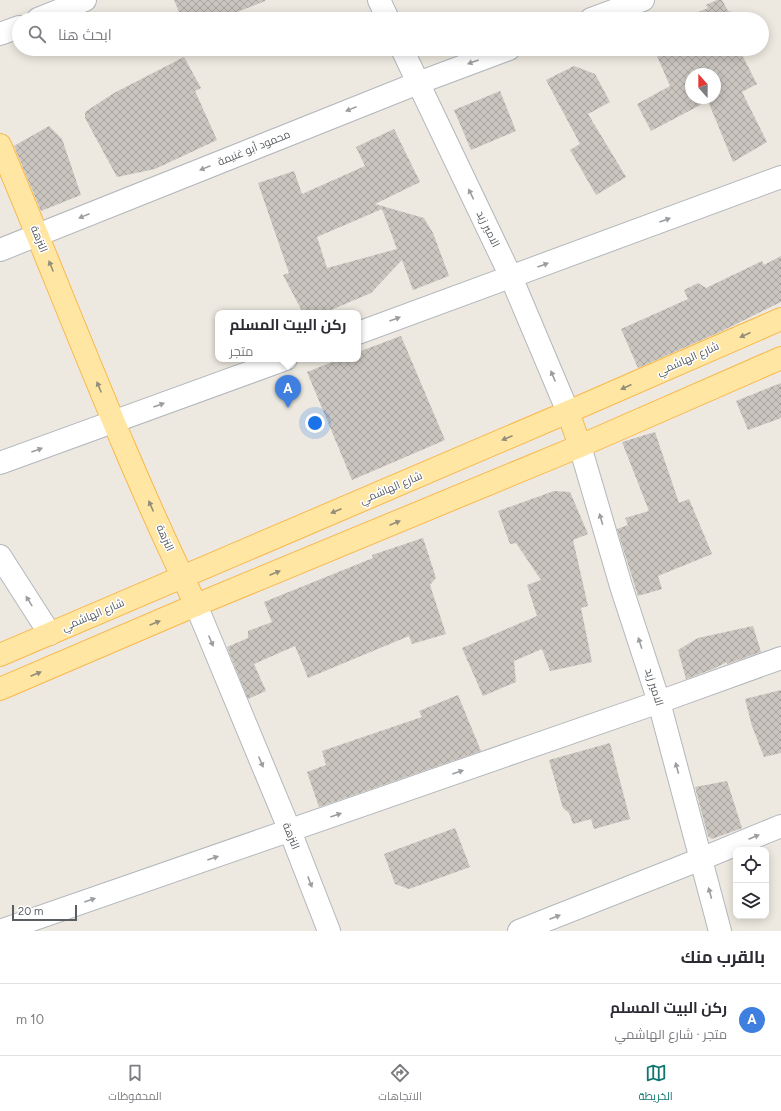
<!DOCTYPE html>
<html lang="ar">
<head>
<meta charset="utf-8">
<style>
  :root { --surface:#fff; --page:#f2f2f3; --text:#2b2b33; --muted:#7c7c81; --line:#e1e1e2; --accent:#0f766e }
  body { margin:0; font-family:Figtree,Cairo,sans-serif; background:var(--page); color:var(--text); direction:rtl }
  .controls { position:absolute; right:12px; bottom:12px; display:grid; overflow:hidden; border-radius:8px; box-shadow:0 2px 10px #0003 }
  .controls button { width:36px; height:36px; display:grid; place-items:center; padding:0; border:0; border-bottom:1px solid var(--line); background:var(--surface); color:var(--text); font:20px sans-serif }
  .compass { position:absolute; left:685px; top:68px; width:36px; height:36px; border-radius:50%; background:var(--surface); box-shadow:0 2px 10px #0003; rotate:339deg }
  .scale { position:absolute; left:12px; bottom:10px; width:65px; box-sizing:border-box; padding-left:4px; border:2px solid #595e62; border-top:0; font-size:11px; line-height:14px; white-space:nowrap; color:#595e62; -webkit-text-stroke:3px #fff; paint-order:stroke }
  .you { position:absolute; left:315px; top:423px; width:14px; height:14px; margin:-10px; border:3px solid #fff; border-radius:50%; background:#1a73e8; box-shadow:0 0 0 6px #1a73e833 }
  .badge { display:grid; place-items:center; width:26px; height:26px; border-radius:50%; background:var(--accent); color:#fff; font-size:13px; font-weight:700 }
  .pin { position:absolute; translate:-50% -33px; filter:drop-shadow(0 1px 2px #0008) }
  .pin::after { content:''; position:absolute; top:21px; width:14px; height:12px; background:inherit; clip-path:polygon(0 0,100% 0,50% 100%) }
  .popup { position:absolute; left:215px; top:310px; width:146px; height:52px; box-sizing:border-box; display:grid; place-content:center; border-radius:8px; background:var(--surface); filter:drop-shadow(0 1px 3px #0005); font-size:13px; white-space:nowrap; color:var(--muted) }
  .popup b { font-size:15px; color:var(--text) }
  .popup::after { content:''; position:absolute; left:50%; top:100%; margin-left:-8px; border:8px solid transparent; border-top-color:var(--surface) }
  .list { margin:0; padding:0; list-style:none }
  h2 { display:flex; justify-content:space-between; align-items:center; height:52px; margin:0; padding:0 16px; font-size:17px }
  h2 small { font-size:13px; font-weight:400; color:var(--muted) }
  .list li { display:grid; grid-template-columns:26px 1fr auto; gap:12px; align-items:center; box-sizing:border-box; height:72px; padding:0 16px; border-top:1px solid var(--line) }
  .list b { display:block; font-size:15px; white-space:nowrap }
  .list p { margin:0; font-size:13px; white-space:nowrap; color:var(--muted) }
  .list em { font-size:13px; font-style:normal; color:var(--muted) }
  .icon { flex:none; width:22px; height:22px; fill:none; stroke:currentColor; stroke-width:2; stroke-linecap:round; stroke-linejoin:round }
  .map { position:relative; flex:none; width:781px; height:931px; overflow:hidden; direction:ltr }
  .search { position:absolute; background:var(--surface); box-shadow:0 2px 10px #0003; left:12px; right:12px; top:12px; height:44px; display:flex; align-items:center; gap:10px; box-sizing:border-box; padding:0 14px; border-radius:22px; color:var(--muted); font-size:15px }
  .sheet { height:124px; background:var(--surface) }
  nav { display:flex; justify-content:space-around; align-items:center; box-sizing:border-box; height:56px; border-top:1px solid var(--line); background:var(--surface); font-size:11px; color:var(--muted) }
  nav a { display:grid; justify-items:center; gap:2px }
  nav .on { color:var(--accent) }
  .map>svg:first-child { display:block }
</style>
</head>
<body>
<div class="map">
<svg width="781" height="931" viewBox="0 0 781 931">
  <defs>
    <pattern id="building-cross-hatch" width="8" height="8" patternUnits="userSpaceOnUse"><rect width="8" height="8" fill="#cac5bf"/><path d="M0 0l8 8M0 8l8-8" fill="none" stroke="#a7a39f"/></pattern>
  </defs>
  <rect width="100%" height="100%" fill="#ede9e0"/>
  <g fill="url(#building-cross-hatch)" fill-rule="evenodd">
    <polygon points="174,0 265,0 265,1 220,19 182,19"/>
    <polygon points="717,0 722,0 728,11 732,12 735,19 682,19 708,8 706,5"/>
    <path d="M654,49H739L757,84L742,92L767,142L733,162L708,101L651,131L637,104L670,86ZM691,74H715V98H691Z"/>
    <polygon points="184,57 201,88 195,91 217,140 155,169 117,177 85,118 85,112 114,93"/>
    <polygon points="574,66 595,74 610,102 588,114 626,177 596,195 570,150 580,144 546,80"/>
    <polygon points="500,91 516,131 471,150 454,110"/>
    <polygon points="49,126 62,139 81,195 41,211 14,146"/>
    <path d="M394,129L420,182L375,204L424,218L433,233L449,276L413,290L402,260L371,293L324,313H303L283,275L289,273L258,183L294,171L302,194L365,166L356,147ZM382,209L397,249L327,268L317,237Z"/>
    <polygon points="781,256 781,302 722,331 638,368 621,329 688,299 684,290 698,283 706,288 762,261 764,265"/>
    <polygon points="401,336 445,440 352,480 307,372 340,359 358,359 358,352"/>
    <polygon points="781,383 781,418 748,430 736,401"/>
    <polygon points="655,432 679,503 689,499 712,554 658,576 662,589 638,596 617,529 628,525 625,518 649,511 622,442"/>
    <polygon points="554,491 570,492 588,534 573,540 588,606 581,608 592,662 550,671 542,649 514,661 516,682 483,696 462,648 537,616 527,585 541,580 516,543 510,544 498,511"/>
    <polygon points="423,538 436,578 430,585 446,634 412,644 409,636 308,678 295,646 254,664 266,691 248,699 227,647 248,638 248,631 272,622 264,602 373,558 372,555"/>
    <polygon points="753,626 761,652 727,664 727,662 713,669 686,679 678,650 698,638"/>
    <polygon points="781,690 781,753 764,757 752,726 745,699"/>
    <polygon points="458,695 481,751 319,807 307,772 326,765 322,751 422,717 419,711"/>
    <polygon points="610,743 630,819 594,829 591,819 573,824 569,813 563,808 549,760"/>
    <polygon points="727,781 742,828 712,839 708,836 695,787"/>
    <polygon points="455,828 470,867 409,889 395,884 384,854"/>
  </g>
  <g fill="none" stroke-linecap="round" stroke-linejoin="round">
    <g stroke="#b3b7bc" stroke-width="24">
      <g id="minor">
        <polyline points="379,0 388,19"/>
        <polyline points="38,19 85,0"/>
        <polyline points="591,19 643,0"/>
        <polyline points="0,34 19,27"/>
        <polyline points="402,49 511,277 568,412"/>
        <polyline points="0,250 418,83 509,49"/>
        <polyline points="358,333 781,177"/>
        <polyline points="580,446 621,586 659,702 720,931"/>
        <polyline points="0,463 286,359"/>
        <polyline points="0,556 50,634"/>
        <polyline points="196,605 290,831 329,931"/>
        <polyline points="0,931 659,702 781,658"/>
        <polyline points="519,931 701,859 781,826"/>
      </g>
    </g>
    <g stroke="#fab74c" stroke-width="24">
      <g id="major">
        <path d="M0,145C65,299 123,456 196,605"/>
        <polyline points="568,412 580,446"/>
        <polyline points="0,655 568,412 781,319"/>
        <polyline points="0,689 196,605 580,446 781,358"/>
      </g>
    </g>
    <use href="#minor" stroke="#fff" stroke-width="22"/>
    <use href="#major" stroke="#ffe7a3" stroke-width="22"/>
  </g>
  <defs><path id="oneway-solid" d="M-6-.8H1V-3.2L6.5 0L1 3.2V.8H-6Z"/></defs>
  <g fill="#9b9ea1">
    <use href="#oneway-solid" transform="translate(473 62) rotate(160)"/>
    <use href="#oneway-solid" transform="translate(351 109) rotate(158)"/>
    <use href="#oneway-solid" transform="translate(205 168) rotate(158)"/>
    <use href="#oneway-solid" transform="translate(471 194) rotate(-116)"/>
    <use href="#oneway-solid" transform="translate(84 216) rotate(158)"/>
    <use href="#oneway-solid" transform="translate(665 220) rotate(-20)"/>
    <use href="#oneway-solid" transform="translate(543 265) rotate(-20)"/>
    <use href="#oneway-solid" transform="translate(395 319) rotate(-20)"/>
    <use href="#oneway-solid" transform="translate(553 376) rotate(-113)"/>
    <use href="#oneway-solid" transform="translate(159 405) rotate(-20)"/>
    <use href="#oneway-solid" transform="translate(37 450) rotate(-20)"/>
    <use href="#oneway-solid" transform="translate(601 519) rotate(-106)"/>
    <use href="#oneway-solid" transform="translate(29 601) rotate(-122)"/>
    <use href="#oneway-solid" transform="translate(211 641) rotate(67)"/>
    <use href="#oneway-solid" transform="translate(640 643) rotate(-108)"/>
    <use href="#oneway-solid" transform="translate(261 762) rotate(67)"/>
    <use href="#oneway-solid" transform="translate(677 768) rotate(-105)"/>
    <use href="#oneway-solid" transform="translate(458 772) rotate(-19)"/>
    <use href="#oneway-solid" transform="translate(336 815) rotate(-19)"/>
    <use href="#oneway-solid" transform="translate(754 837) rotate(-23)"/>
    <use href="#oneway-solid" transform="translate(213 858) rotate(-19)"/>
    <use href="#oneway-solid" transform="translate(310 882) rotate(69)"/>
    <use href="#oneway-solid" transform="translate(710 893) rotate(-105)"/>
    <use href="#oneway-solid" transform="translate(90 900) rotate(-19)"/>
    <use href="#oneway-solid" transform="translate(555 917) rotate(-21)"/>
  </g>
  <g fill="#938e79">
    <use href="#oneway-solid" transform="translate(51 266) rotate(-112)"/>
    <use href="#oneway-solid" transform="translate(745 335) rotate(156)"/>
    <use href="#oneway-solid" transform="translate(99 387) rotate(-112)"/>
    <use href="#oneway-solid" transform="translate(626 387) rotate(156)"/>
    <use href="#oneway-solid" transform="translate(507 438) rotate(157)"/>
    <use href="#oneway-solid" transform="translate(151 506) rotate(-114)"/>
    <use href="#oneway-solid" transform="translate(336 511) rotate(157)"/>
    <use href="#oneway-solid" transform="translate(395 523) rotate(-23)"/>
    <use href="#oneway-solid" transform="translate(275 573) rotate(-23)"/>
    <use href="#oneway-solid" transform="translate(155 623) rotate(-23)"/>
    <use href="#oneway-solid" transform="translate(36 674) rotate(-23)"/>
  </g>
  <g text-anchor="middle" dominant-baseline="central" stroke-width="3" stroke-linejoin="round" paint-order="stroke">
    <g font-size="11" fill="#595e62" stroke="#fff">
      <text transform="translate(254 148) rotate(-22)">محمود أبو غنيمة</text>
      <text transform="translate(488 229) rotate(64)">الامير زيد</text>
      <text transform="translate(39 239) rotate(68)">النزهة</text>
      <text transform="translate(688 359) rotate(-24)">شارع الهاشمي</text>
      <text transform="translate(391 488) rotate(-23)">شارع الهاشمي</text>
      <text transform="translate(165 538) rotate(66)">النزهة</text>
      <text transform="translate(93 615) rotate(-23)">شارع الهاشمي</text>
      <text transform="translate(654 687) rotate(73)">الامير زيد</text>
      <text transform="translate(291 836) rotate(68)">النزهة</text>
    </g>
  </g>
</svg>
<div class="controls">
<button><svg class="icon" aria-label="locate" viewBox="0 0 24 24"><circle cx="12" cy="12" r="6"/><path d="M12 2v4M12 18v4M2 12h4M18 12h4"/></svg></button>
<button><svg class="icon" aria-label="layers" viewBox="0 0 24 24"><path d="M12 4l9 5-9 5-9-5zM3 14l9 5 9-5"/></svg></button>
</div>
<svg class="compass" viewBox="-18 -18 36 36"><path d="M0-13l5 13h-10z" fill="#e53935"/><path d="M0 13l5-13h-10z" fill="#7c7c81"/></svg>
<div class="scale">20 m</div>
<div class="you"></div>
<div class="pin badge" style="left:288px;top:408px;background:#3f7fe0">A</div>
<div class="popup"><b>ركن البيت المسلم</b>متجر</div>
<div class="search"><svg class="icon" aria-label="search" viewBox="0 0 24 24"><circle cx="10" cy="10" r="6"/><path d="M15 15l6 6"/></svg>ابحث هنا</div>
</div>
<section class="sheet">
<h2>بالقرب منك<small></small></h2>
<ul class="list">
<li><span class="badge" style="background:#3f7fe0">A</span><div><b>ركن البيت المسلم</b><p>متجر · شارع الهاشمي</p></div><em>10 m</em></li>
</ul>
</section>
<nav>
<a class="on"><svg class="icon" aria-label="map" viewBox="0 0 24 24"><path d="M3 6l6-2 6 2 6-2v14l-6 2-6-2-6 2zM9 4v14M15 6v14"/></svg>الخريطة</a>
<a><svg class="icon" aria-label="directions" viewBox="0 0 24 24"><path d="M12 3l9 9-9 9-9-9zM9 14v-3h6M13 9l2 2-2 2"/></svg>الاتجاهات</a>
<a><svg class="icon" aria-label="saved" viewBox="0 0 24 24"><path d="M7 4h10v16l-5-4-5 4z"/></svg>المحفوظات</a>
</nav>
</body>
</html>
